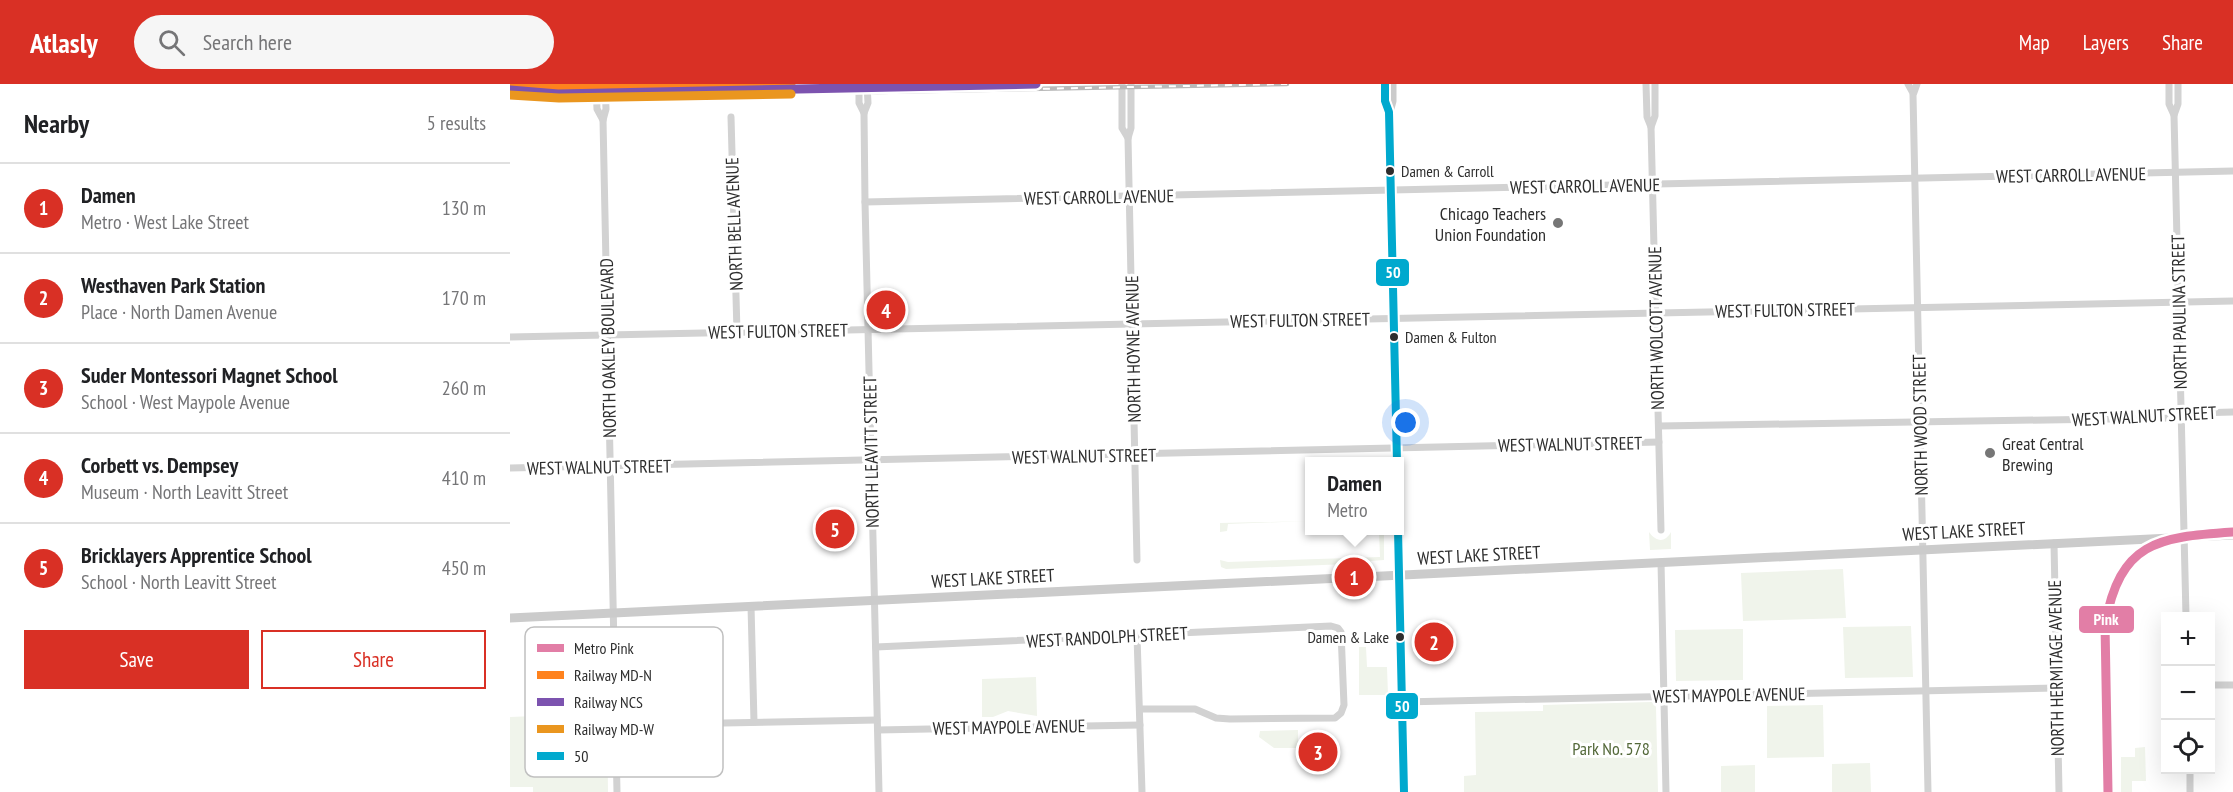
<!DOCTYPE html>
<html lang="en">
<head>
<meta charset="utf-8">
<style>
  :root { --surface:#fff; --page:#f6f6f6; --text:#202124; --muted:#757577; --line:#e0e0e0; --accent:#d93025 }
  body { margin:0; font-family:"PT Sans Narrow",sans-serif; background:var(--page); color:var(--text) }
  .controls { position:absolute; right:18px; bottom:18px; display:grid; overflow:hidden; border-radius:0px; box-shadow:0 6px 24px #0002 }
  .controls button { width:54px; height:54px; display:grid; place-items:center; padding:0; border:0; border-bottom:2px solid var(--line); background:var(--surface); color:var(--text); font:30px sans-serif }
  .you { position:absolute; left:896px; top:339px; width:21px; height:21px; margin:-15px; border:4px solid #fff; border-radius:50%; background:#1a73e8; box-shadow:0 0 0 9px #1a73e833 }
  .badge { display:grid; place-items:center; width:39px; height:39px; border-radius:50%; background:var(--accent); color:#fff; font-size:20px; font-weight:700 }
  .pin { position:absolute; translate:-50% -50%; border:3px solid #fff; box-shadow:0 2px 6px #0006 }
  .popup { position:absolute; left:795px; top:373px; width:99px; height:78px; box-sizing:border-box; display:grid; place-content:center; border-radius:0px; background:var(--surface); filter:drop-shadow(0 2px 4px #0005); font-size:20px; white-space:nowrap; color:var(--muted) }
  .popup b { font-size:22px; color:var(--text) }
  .popup::after { content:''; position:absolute; left:50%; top:100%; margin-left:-12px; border:12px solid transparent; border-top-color:var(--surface) }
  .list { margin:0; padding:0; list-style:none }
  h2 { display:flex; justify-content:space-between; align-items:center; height:78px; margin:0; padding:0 24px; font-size:26px }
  h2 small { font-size:20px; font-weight:400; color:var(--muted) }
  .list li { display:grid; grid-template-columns:39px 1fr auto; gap:18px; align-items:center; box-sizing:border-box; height:90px; padding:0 24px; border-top:2px solid var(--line) }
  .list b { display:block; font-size:22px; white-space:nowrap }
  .list p { margin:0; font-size:20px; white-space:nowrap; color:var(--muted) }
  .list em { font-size:20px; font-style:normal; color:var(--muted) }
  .actions { display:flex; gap:12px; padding:18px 24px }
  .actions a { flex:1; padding:14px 0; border:2px solid var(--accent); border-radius:0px; text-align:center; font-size:21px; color:var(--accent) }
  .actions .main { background:var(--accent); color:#fff }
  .icon { flex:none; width:33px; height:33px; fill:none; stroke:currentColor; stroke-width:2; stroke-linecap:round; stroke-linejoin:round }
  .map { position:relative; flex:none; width:1723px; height:708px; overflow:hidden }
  header { display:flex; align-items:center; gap:36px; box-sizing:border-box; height:84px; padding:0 30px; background:var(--accent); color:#fff }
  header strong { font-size:28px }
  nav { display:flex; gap:33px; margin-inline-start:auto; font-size:21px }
  .search { width:420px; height:54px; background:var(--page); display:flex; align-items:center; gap:15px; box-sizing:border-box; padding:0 21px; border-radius:33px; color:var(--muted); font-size:22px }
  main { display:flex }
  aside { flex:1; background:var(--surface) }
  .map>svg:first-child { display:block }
</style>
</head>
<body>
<header>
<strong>Atlasly</strong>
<div class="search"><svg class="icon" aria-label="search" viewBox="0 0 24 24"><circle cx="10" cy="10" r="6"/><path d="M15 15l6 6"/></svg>Search here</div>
<nav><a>Map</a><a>Layers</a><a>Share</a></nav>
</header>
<main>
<aside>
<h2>Nearby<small>5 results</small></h2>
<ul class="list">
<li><span class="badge">1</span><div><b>Damen</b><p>Metro · West Lake Street</p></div><em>130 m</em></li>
<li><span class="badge">2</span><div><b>Westhaven Park Station</b><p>Place · North Damen Avenue</p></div><em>170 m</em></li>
<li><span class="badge">3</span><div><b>Suder Montessori Magnet School</b><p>School · West Maypole Avenue</p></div><em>260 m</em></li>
<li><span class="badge">4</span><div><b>Corbett vs. Dempsey</b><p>Museum · North Leavitt Street</p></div><em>410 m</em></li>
<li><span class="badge">5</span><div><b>Bricklayers Apprentice School</b><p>School · North Leavitt Street</p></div><em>450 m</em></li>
</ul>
<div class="actions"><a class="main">Save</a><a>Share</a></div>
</aside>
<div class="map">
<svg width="1723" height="708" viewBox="0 0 1723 708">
  <rect width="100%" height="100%" fill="#fff"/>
  <g fill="#f0f4eb">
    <polygon points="799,437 718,440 717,447 710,448 710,439"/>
    <polygon points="869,447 874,447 874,476 861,477 860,479 716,485 711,483 710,476 718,478 870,473"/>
    <path d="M1139,448C1146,458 1155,459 1161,448V465L1140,466Z"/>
    <polygon points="1333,485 1336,534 1233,537 1231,489"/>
    <polygon points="1401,542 1403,593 1335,594 1333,543"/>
    <polygon points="1233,545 1233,596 1166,597 1165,546"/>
    <polygon points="849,563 856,563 857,583 877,583 878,611 849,611"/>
    <polygon points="526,593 527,632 498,627 483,633 472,633 472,595"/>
    <polygon points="1142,618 1146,623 1148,708 954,708 954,692 966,691 965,628 1033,627 1033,621"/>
    <polygon points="1313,621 1314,673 1257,674 1257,622"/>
    <polygon points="97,629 98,708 23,708 23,703 0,703 0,633"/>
    <polygon points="788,646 788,664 764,664 749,653 750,647"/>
    <polygon points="1635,663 1636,697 1622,697 1622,708 1611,708 1611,673 1625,673 1625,664"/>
    <polygon points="1360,679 1361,708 1322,708 1322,680"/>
    <polygon points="1245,681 1245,708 1211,708 1211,682"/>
  </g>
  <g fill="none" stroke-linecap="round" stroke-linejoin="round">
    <g stroke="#d2d2d2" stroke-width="7">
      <polyline points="86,0 87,25 93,36"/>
      <polyline points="95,0 96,25 93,36 107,708"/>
      <polyline points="349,0 349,19 354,29"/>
      <polyline points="357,0 358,19 354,29 355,118 369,708"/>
      <polyline points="612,0 612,44 618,54"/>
      <polyline points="621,0 621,44 618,54 627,476"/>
      <polyline points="1136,0 1137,33 1141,43"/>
      <polyline points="1145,0 1145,32 1141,43 1151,446"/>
      <polyline points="1398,0 1403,9"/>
      <polyline points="1407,0 1403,11 1418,708"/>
      <polyline points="1659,0 1659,20 1664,31"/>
      <polyline points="1668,0 1668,20 1664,31 1676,532"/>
      <polyline points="221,33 227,248"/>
      <polyline points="355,118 1723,87"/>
      <polyline points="0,253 1723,217"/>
      <polyline points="1149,342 1658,334 1684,329 1723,328"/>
      <polyline points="0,384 1149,358"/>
      <polyline points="1544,459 1549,708"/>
      <polyline points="1151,478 1156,708"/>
      <polyline points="241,522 244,638"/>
      <polyline points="627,552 632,708"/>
      <polyline points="366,563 821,542 828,544 831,548 834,621 831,629 825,634 720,635 706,634 685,625 630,625"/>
      <polyline points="1700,601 1723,601"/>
      <polyline points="892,618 1547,604"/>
      <polyline points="106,641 367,636"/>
      <polyline points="368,646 630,641"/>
      <polyline points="1680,686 1680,708"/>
    </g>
    <g stroke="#cbcbcb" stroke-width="9">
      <polyline points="875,0 875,17 879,28"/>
      <polyline points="882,0 882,17 879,28 887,378"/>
      <polyline points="888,446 894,708"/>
      <polyline points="0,534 1723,451"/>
    </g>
    <g stroke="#b9b9b9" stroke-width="4.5">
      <polyline id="rail" points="281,5 367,8 777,0"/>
    </g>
    <use href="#rail" stroke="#fff" stroke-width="2" stroke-dasharray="7" stroke-linecap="butt"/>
    <g stroke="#fff" stroke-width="12">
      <g id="bus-1">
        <polyline points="875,0 875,17 879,28 887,378"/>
        <polyline points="888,446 894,708"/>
      </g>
    </g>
    <use href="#bus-1" stroke="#00a9ce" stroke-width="8"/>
    <g stroke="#fff" stroke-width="14">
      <polyline id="rail-1" points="0,0 49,4 281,0"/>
    </g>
    <g stroke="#fff" stroke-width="14">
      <polyline id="rail-2" points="0,6 48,10 526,0"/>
    </g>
    <g stroke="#fff" stroke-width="14">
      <polyline id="rail-3" points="0,11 49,14 281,10"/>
    </g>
    <use href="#rail-1" stroke="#ff821d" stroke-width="9"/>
    <use href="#rail-2" stroke="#7c53af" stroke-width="9"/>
    <use href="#rail-3" stroke="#ea961f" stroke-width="9"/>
    <g stroke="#fff" stroke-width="14">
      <path id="metro-1" d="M1598,708L1595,541C1610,458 1647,453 1723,448"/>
    </g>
    <use href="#metro-1" stroke="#e27ea6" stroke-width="9"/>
  </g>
  <g fill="#2d2d2d" stroke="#fff" stroke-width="2">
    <circle cx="880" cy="87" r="5"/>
    <circle cx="884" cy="253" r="5"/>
    <circle cx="890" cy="553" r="5"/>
  </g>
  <g fill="#767676" stroke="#fff" stroke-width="2">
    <circle cx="1048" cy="139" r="6"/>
    <circle cx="1480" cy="369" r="6"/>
  </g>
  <g text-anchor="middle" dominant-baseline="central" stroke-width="6" stroke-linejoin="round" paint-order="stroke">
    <g font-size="16" fill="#2d2d2d" stroke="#fff" text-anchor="start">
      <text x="891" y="87">Damen &amp; Carroll</text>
      <text x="895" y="253">Damen &amp; Fulton</text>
      <text x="879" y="553" text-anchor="end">Damen &amp; Lake</text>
    </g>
    <g font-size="18" fill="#2d2d2d" stroke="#fff">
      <text transform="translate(1561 91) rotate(-1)">WEST CARROLL AVENUE</text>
      <text transform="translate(1075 102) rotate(-1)">WEST CARROLL AVENUE</text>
      <text transform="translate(589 113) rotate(-1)">WEST CARROLL AVENUE</text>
      <text transform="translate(224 140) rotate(-92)">NORTH BELL AVENUE</text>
      <text transform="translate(1275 226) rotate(-1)">WEST FULTON STREET</text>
      <text transform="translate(1669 228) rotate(-91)">NORTH PAULINA STREET</text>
      <text transform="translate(790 236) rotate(-1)">WEST FULTON STREET</text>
      <text transform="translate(1146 244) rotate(-91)">NORTH WOLCOTT AVENUE</text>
      <text transform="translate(268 247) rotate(-1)">WEST FULTON STREET</text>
      <text transform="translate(98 264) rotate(-91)">NORTH OAKLEY BOULEVARD</text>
      <text transform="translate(623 265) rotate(-91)">NORTH HOYNE AVENUE</text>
      <text transform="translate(1634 332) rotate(-3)">WEST WALNUT STREET</text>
      <text transform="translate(1410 341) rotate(-91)">NORTH WOOD STREET</text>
      <text transform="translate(1060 360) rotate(-1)">WEST WALNUT STREET</text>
      <text transform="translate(361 368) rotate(-91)">NORTH LEAVITT STREET</text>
      <text transform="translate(574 372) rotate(-1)">WEST WALNUT STREET</text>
      <text transform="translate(89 383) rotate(-1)">WEST WALNUT STREET</text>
      <text transform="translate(1454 447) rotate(-3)">WEST LAKE STREET</text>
      <text transform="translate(969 471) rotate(-3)">WEST LAKE STREET</text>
      <text transform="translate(483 494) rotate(-3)">WEST LAKE STREET</text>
      <text transform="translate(597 553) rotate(-3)">WEST RANDOLPH STREET</text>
      <text transform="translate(1546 584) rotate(-91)">NORTH HERMITAGE AVENUE</text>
      <text transform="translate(1219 611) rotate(-1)">WEST MAYPOLE AVENUE</text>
      <text transform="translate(499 643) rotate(-1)">WEST MAYPOLE AVENUE</text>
    </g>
    <g font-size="18" fill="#2d2d2d" stroke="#fff" text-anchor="end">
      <text x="1036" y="129">Chicago Teachers<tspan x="1036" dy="21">Union Foundation</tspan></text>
      <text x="1492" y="359" text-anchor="start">Great Central<tspan x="1492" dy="21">Brewing</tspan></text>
    </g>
    <g font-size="18" fill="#54693a" stroke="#fff">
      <text x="1101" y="664">Park No. 578</text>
    </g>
  </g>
  <rect x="15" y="543" width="198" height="150" rx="9" fill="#fff" stroke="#c0c0c0" stroke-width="1.5"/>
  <rect x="27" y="560" width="27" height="8" fill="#e27ea6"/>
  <rect x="27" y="587" width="27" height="8" fill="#ff821d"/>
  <rect x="27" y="614" width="27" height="8" fill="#7c53af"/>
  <rect x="27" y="641" width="27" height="8" fill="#ea961f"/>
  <rect x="27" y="668" width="27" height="8" fill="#00a9ce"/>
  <g font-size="16" fill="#2d2d2d">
    <text x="64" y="570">Metro Pink</text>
    <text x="64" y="597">Railway MD-N</text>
    <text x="64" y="624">Railway NCS</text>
    <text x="64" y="651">Railway MD-W</text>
    <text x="64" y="678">50</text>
  </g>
  <g stroke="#fff" stroke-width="2">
    <rect x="865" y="174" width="35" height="29" rx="6" fill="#00a9ce"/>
    <rect x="1568" y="521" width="57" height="29" rx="6" fill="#e27ea6"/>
    <rect x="875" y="608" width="34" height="28" rx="6" fill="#00a9ce"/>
  </g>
  <g font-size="16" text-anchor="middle" font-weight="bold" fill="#fff">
    <text x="883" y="194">50</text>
    <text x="1596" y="541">Pink</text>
    <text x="892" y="628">50</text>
  </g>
</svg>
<div class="controls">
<button>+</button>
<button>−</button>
<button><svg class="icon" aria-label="locate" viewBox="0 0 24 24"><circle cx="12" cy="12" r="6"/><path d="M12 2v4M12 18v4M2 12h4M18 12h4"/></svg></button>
</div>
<div class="you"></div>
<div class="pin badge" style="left:844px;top:493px">1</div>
<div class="popup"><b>Damen</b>Metro</div>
<div class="pin badge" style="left:924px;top:558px">2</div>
<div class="pin badge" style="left:808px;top:668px">3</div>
<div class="pin badge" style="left:376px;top:226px">4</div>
<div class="pin badge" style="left:325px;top:445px">5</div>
</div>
</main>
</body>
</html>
